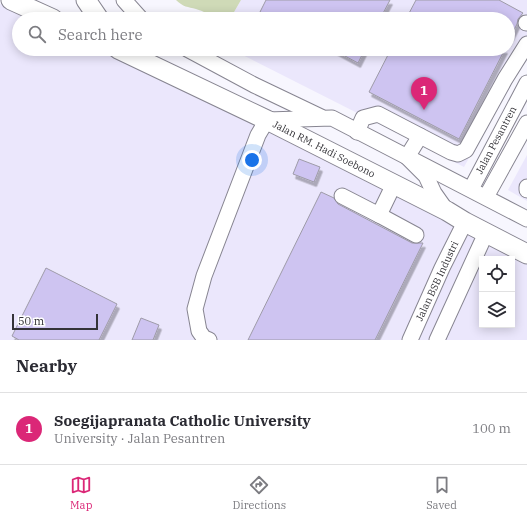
<!DOCTYPE html>
<html lang="en">
<head>
<meta charset="utf-8">
<style>
  :root { --surface:#fff; --page:#f2f2f3; --text:#2b2b33; --muted:#7c7c81; --line:#e1e1e2; --accent:#db2777 }
  body { margin:0; font-family:"IBM Plex Serif",serif; background:var(--page); color:var(--text) }
  .controls { position:absolute; right:12px; bottom:12px; display:grid; overflow:hidden; border-radius:0px; box-shadow:0 2px 10px #0003 }
  .controls button { width:36px; height:36px; display:grid; place-items:center; padding:0; border:0; border-bottom:1px solid var(--line); background:var(--surface); color:var(--text); font:20px sans-serif }
  .scale { position:absolute; left:12px; bottom:10px; width:86px; box-sizing:border-box; padding-left:4px; border:2px solid #343338; border-top:0; font-size:11px; line-height:14px; white-space:nowrap; color:#343338; -webkit-text-stroke:3px #fff; paint-order:stroke }
  .you { position:absolute; left:252px; top:160px; width:14px; height:14px; margin:-10px; border:3px solid #fff; border-radius:50%; background:#1a73e8; box-shadow:0 0 0 6px #1a73e833 }
  .badge { display:grid; place-items:center; width:26px; height:26px; border-radius:50%; background:var(--accent); color:#fff; font-size:13px; font-weight:700 }
  .pin { position:absolute; translate:-50% -33px; filter:drop-shadow(0 1px 2px #0008) }
  .pin::after { content:''; position:absolute; top:21px; width:14px; height:12px; background:inherit; clip-path:polygon(0 0,100% 0,50% 100%) }
  .list { margin:0; padding:0; list-style:none }
  h2 { display:flex; justify-content:space-between; align-items:center; height:52px; margin:0; padding:0 16px; font-size:17px }
  h2 small { font-size:13px; font-weight:400; color:var(--muted) }
  .list li { display:grid; grid-template-columns:26px 1fr auto; gap:12px; align-items:center; box-sizing:border-box; height:72px; padding:0 16px; border-top:1px solid var(--line) }
  .list b { display:block; font-size:15px; white-space:nowrap }
  .list p { margin:0; font-size:13px; white-space:nowrap; color:var(--muted) }
  .list em { font-size:13px; font-style:normal; color:var(--muted) }
  .icon { flex:none; width:22px; height:22px; fill:none; stroke:currentColor; stroke-width:2; stroke-linecap:round; stroke-linejoin:round }
  .map { position:relative; flex:none; width:527px; height:340px; overflow:hidden }
  .search { position:absolute; background:var(--surface); box-shadow:0 2px 10px #0003; left:12px; right:12px; top:12px; height:44px; display:flex; align-items:center; gap:10px; box-sizing:border-box; padding:0 14px; border-radius:22px; color:var(--muted); font-size:15px }
  .sheet { height:124px; background:var(--surface) }
  nav { display:flex; justify-content:space-around; align-items:center; box-sizing:border-box; height:56px; border-top:1px solid var(--line); background:var(--surface); font-size:11px; color:var(--muted) }
  nav a { display:grid; justify-items:center; gap:2px }
  nav .on { color:var(--accent) }
  .map>svg:first-child { display:block }
</style>
</head>
<body>
<div class="map">
<svg width="527" height="340" viewBox="0 0 527 340">
  <defs>
    <filter id="shadow"><feDropShadow dx="2.5" dy="4.5" stdDeviation="0" flood-color="#0004"/></filter>
  </defs>
  <rect width="100%" height="100%" fill="#f7f6fe"/>
  <g fill="#ebe7fc" fill-rule="evenodd">
    <polygon points="241,0 527,0 527,54 464,167 231,49 508,49 508,19 230,19"/>
    <path d="M0,4L31,19H19V49H96L220,107L527,260V340H0ZM482,259H512V325H482Z"/>
    <polygon points="527,155 527,201 508,190"/>
  </g>
  <path fill="#cfdab7" d="M176,0H241L230,19C211,19 212,14 196,9C188,7 183,7 176,0Z"/>
  <g fill="#cec4f1" stroke="#9e9ba8" filter="url(#shadow)">
    <polygon points="266,0 390,0 380,19 274,19 260,12"/>
    <polygon points="416,0 499,0 523,13 518,19 517,24 508,42 508,19 406,19"/>
    <polygon points="332,49 365,49 358,63"/>
    <polygon points="391,49 505,49 459,139 369,92"/>
    <polygon points="299,159 320,167 314,182 293,174"/>
    <polygon points="321,192 334,198 338,204 412,243 423,243 375,340 248,340"/>
    <polygon points="46,268 117,304 99,340 19,340 12,336"/>
    <polygon points="141,318 159,325 153,340 132,340"/>
  </g>
  <g fill="none" stroke-linecap="round" stroke-linejoin="round">
    <g stroke="#878591" stroke-width="17">
      <g id="minor">
        <polyline points="124,0 141,19"/>
        <polyline points="526,23 527,23"/>
        <polyline points="187,49 254,85 321,117"/>
        <polyline points="357,132 363,118 378,114 451,152 458,154 466,150 505,79 527,44"/>
        <polyline points="420,136 407,157 426,176 434,193 446,210"/>
        <polyline points="527,187 527,190"/>
        <polyline points="471,189 527,83"/>
        <polyline points="342,196 379,215 394,184"/>
        <polyline points="486,197 527,123"/>
        <polyline points="379,215 416,235"/>
        <polyline points="209,340 204,338 199,331 195,309 204,276 258,135 267,120 332,118 527,219"/>
        <polyline points="410,340 442,268 465,222"/>
        <polyline points="437,340 486,233"/>
      </g>
    </g>
    <g stroke="#878591" stroke-width="21">
      <g id="major">
        <polyline points="11,0 53,19"/>
        <polyline points="86,0 99,19"/>
        <polyline points="118,49 267,120 447,211 465,222 527,254"/>
      </g>
    </g>
    <use href="#minor" stroke="#fff" stroke-width="15"/>
    <use href="#major" stroke="#fff" stroke-width="19"/>
  </g>
  <g text-anchor="middle" dominant-baseline="central" stroke-width="3" stroke-linejoin="round" paint-order="stroke">
    <g font-size="10" fill="#343338" stroke="#fff">
      <text transform="translate(496 140) rotate(-62)">Jalan Pesantren</text>
      <text transform="translate(324 149) rotate(27)">Jalan RM. Hadi Soebono</text>
      <text transform="translate(437 281) rotate(-65)">Jalan BSB Industri</text>
    </g>
  </g>
</svg>
<div class="controls">
<button><svg class="icon" aria-label="locate" viewBox="0 0 24 24"><circle cx="12" cy="12" r="6"/><path d="M12 2v4M12 18v4M2 12h4M18 12h4"/></svg></button>
<button><svg class="icon" aria-label="layers" viewBox="0 0 24 24"><path d="M12 4l9 5-9 5-9-5zM3 14l9 5 9-5"/></svg></button>
</div>
<div class="scale">50 m</div>
<div class="you"></div>
<div class="pin badge" style="left:424px;top:110px">1</div>
<div class="search"><svg class="icon" aria-label="search" viewBox="0 0 24 24"><circle cx="10" cy="10" r="6"/><path d="M15 15l6 6"/></svg>Search here</div>
</div>
<section class="sheet">
<h2>Nearby<small></small></h2>
<ul class="list">
<li><span class="badge">1</span><div><b>Soegijapranata Catholic University</b><p>University · Jalan Pesantren</p></div><em>100 m</em></li>
</ul>
</section>
<nav>
<a class="on"><svg class="icon" aria-label="map" viewBox="0 0 24 24"><path d="M3 6l6-2 6 2 6-2v14l-6 2-6-2-6 2zM9 4v14M15 6v14"/></svg>Map</a>
<a><svg class="icon" aria-label="directions" viewBox="0 0 24 24"><path d="M12 3l9 9-9 9-9-9zM9 14v-3h6M13 9l2 2-2 2"/></svg>Directions</a>
<a><svg class="icon" aria-label="saved" viewBox="0 0 24 24"><path d="M7 4h10v16l-5-4-5 4z"/></svg>Saved</a>
</nav>
</body>
</html>
